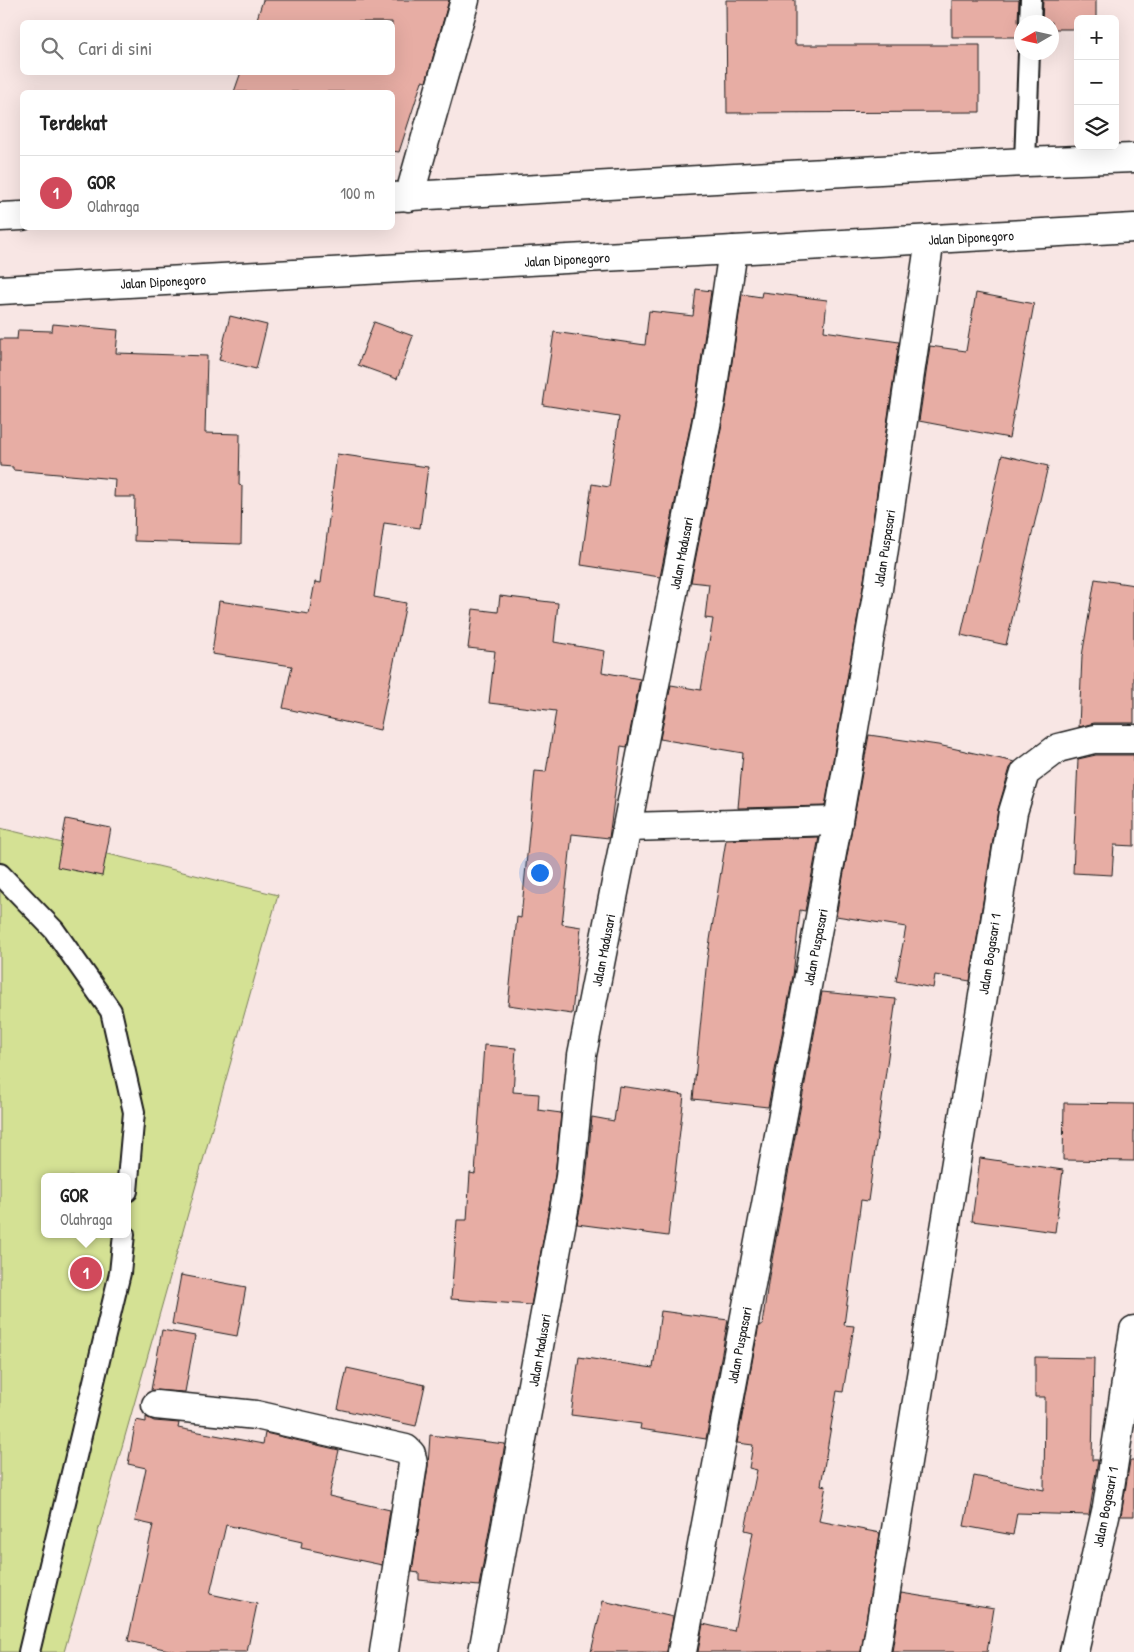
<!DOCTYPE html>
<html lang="id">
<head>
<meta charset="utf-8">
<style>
  :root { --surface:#fff; --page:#f6f6f6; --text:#222; --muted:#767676; --line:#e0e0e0; --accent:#d1495b }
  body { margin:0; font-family:"Patrick Hand",sans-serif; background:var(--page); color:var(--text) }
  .controls { position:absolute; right:15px; top:15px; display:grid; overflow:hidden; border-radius:8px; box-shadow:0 5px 20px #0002 }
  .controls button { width:45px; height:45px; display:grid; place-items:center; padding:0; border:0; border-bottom:1px solid var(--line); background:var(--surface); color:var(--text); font:25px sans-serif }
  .compass { position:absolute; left:1014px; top:15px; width:45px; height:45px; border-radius:50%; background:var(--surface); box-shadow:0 5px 20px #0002; rotate:261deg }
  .you { position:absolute; left:539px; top:872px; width:18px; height:18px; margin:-12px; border:4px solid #fff; border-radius:50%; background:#1a73e8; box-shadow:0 0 0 8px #1a73e833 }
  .badge { display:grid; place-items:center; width:32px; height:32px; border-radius:50%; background:var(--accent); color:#fff; font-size:16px; font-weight:700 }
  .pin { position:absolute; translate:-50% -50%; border:2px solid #fff; box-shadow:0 1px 5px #0006 }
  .popup { position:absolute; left:41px; top:1173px; width:90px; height:65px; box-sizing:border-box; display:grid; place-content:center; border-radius:8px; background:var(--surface); filter:drop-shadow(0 1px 4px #0005); font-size:16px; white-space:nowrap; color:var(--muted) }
  .popup b { font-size:19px; color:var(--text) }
  .popup::after { content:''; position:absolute; left:50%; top:100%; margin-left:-10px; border:10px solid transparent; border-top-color:var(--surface) }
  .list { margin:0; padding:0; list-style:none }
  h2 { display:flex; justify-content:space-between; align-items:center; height:65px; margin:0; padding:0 20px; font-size:21px }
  h2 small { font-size:16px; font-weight:400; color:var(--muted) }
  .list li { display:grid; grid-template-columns:32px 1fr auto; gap:15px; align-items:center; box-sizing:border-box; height:75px; padding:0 20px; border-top:1px solid var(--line) }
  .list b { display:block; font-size:19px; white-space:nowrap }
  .list p { margin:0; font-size:16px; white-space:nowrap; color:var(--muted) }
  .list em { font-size:16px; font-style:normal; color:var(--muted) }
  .icon { flex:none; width:28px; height:28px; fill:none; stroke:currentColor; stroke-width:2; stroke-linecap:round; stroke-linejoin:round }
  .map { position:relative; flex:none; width:1134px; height:1652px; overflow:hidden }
  .search { position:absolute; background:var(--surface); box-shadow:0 5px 20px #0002; left:20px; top:20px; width:375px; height:55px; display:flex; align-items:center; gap:12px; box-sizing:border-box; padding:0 18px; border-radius:8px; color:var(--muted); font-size:19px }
  .panel { position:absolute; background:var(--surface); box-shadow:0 5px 20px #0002; left:20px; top:90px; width:375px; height:140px; border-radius:8px }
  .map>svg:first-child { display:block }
</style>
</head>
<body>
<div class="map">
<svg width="1134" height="1652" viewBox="0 0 1134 1652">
  <rect width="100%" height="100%" fill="#f8e6e4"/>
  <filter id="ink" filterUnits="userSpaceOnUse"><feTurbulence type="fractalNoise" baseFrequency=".02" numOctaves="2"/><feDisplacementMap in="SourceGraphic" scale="10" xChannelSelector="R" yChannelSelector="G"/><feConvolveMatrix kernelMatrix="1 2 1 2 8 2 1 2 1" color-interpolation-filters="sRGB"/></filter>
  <g filter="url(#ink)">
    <path fill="#d4e194" stroke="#787e58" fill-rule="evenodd" d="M0,828L278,895L64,1652H0ZM45,1177H127V1234H45Z"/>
    <g fill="#e7ada4" stroke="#1c1c1c">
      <polygon points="263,0 449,0 426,82 422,81 399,152 392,151 392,92 234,92 241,72 392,72 392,22 256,22"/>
      <polygon points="726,0 795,0 795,45 980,45 980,112 727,113"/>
      <polygon points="952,0 1019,0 1018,21 1022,37 952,37"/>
      <polygon points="1043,0 1096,0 1096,19 1078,19 1078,29 1052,29 1052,22 1042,22"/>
      <polygon points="696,289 711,291 696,397 660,577 581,565 592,484 609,487 619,417 543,405 554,332 645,345 649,311 693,316"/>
      <polygon points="762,292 827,300 824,331 899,342 863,587 825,806 738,808 743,753 660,739 671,685 701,690 713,619 705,618 709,584 691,582 726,403 742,294 761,297"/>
      <polygon points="976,293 1034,304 1009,438 919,421 930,346 966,351"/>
      <polygon points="230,316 267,325 256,369 219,360"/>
      <polygon points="374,322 413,336 397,379 358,365"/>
      <polygon points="53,324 118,330 116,353 207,356 205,433 240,434 239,485 242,486 241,544 134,541 135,497 114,497 115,479 13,470 13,467 0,466 0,339 17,339 18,330 52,331"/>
      <polygon points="337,454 428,467 420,528 384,523 374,597 406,603 380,730 283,708 292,666 212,654 219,601 309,614 315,582 321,583"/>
      <polygon points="1002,455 1048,466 1006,645 961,635"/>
      <polygon points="1095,579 1134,585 1134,723 1094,723 1079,727 1082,656"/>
      <polygon points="500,596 558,603 554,642 605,651 602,672 640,679 627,747 621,746 609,838 572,834 562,924 581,927 572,1014 508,1005 517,917 521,918 535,771 546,772 556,711 489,703 495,651 468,648 473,609 498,612"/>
      <polygon points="869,735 938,745 1015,762 1010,768 998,809 970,981 935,975 933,988 896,981 906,927 836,916"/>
      <polygon points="1096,755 1134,755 1134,846 1114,845 1112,875 1073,873 1078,759"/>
      <polygon points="66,819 111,828 102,876 57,867"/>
      <polygon points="819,837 805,911 800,910 793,976 768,1107 693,1099 707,959 726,840"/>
      <polygon points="822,992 896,999 868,1201 861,1200 844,1325 854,1326 843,1392 837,1391 821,1485 826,1486 819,1521 880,1533 861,1652 698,1652 703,1624 734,1631 753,1532 745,1530 757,1470 749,1468 753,1445 737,1443 759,1325 762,1325 769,1276"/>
      <polygon points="484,1045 516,1048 513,1092 539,1094 538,1110 561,1113 555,1175 531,1305 451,1299 457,1220 467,1220 470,1173 475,1174"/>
      <polygon points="619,1086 684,1095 668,1236 577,1224 586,1179 592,1117 614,1121"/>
      <polygon points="1064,1103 1134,1104 1134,1161 1063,1160"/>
      <polygon points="980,1158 1063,1170 1055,1232 972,1221"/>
      <polygon points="181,1275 246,1287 237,1336 172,1324"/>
      <polygon points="661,1311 728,1320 706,1439 640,1429 641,1424 571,1415 579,1357 653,1368"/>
      <polygon points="162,1330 195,1336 185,1392 151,1390"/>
      <polygon points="1035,1357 1094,1358 1092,1460 1098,1460 1089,1515 1017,1513 1013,1535 964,1526 974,1476 1044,1490 1045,1397 1035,1397"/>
      <polygon points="347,1368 425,1385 416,1426 338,1409"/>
      <polygon points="146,1417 154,1421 179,1423 178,1428 183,1429 263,1444 265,1433 339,1450 329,1496 390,1510 382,1565 301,1548 302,1542 226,1525 210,1594 257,1604 247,1652 178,1652 128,1641 153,1525 135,1521 146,1468 128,1464 136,1420 146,1422"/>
      <polygon points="430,1435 505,1444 479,1586 419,1580 419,1573 412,1572 428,1466"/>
      <polygon points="1130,1461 1134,1461 1134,1516 1121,1516"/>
      <polygon points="901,1593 994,1608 987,1652 892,1652"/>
      <polygon points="603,1601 673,1617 667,1652 591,1652"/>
    </g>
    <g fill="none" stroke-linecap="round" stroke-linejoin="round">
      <g stroke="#1c1c1c" stroke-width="24">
        <g id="service">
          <polyline points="1030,22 1031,0"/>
          <polyline points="1025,162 1029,52"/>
          <polyline points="0,874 54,930 111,1011 134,1112 127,1191"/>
          <polyline points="29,1652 120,1273 124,1234"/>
        </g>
      </g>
      <g stroke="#1c1c1c" stroke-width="31">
        <g id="minor">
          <polyline points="409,197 465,0"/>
          <polyline points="628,827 838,821"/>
          <polyline points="156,1405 256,1415 406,1449 411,1454 413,1464 384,1652"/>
          <polyline points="483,1652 570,1177 582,1055 711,400 733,250"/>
          <polyline points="682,1652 838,821 878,589 930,239"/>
          <polyline points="876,1652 1013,812 1025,773 1058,748 1094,739 1134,739"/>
          <polyline points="1074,1652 1107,1507 1134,1330"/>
        </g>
      </g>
      <g stroke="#1c1c1c" stroke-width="31">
        <g id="primary">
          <polyline points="392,197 1025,162 1134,158"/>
          <polyline points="0,217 22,216"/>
          <polyline points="0,290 1134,228"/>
        </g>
      </g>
      <use href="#service" stroke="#fff" stroke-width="20"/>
      <use href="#minor" stroke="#fff" stroke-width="28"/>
      <use href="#primary" stroke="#fff" stroke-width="28"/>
    </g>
  </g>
  <g text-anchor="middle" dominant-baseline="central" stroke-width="4" stroke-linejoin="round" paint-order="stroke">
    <g font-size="14" fill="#1c1c1c" stroke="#fff">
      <text transform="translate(971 237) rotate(-3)">Jalan Diponegoro</text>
      <text transform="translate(567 259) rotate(-3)">Jalan Diponegoro</text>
      <text transform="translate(163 281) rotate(-3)">Jalan Diponegoro</text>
      <text transform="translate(884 548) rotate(-81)">Jalan Puspasari</text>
      <text transform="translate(681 553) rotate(-79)">Jalan Madusari</text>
      <text transform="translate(815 947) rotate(-79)">Jalan Puspasari</text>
      <text transform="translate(603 950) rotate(-79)">Jalan Madusari</text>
      <text transform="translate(989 954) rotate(-81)">Jalan Bogasari 1</text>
      <text transform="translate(739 1345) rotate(-79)">Jalan Puspasari</text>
      <text transform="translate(539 1350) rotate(-80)">Jalan Madusari</text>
      <text transform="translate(1105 1507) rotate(-79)">Jalan Bogasari 1</text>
    </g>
  </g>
</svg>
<div class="controls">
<button>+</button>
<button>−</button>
<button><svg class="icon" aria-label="layers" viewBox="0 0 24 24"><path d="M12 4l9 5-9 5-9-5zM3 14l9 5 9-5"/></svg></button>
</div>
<svg class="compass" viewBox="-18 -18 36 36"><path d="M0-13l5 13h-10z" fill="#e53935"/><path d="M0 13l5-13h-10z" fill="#767676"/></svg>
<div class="you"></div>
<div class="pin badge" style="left:86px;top:1273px">1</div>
<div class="popup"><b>GOR</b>Olahraga</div>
<div class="search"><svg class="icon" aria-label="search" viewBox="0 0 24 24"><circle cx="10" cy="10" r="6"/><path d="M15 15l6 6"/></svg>Cari di sini</div>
<section class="panel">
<h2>Terdekat<small></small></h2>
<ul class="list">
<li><span class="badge">1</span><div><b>GOR</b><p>Olahraga</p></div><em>100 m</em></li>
</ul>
</section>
</div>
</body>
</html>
